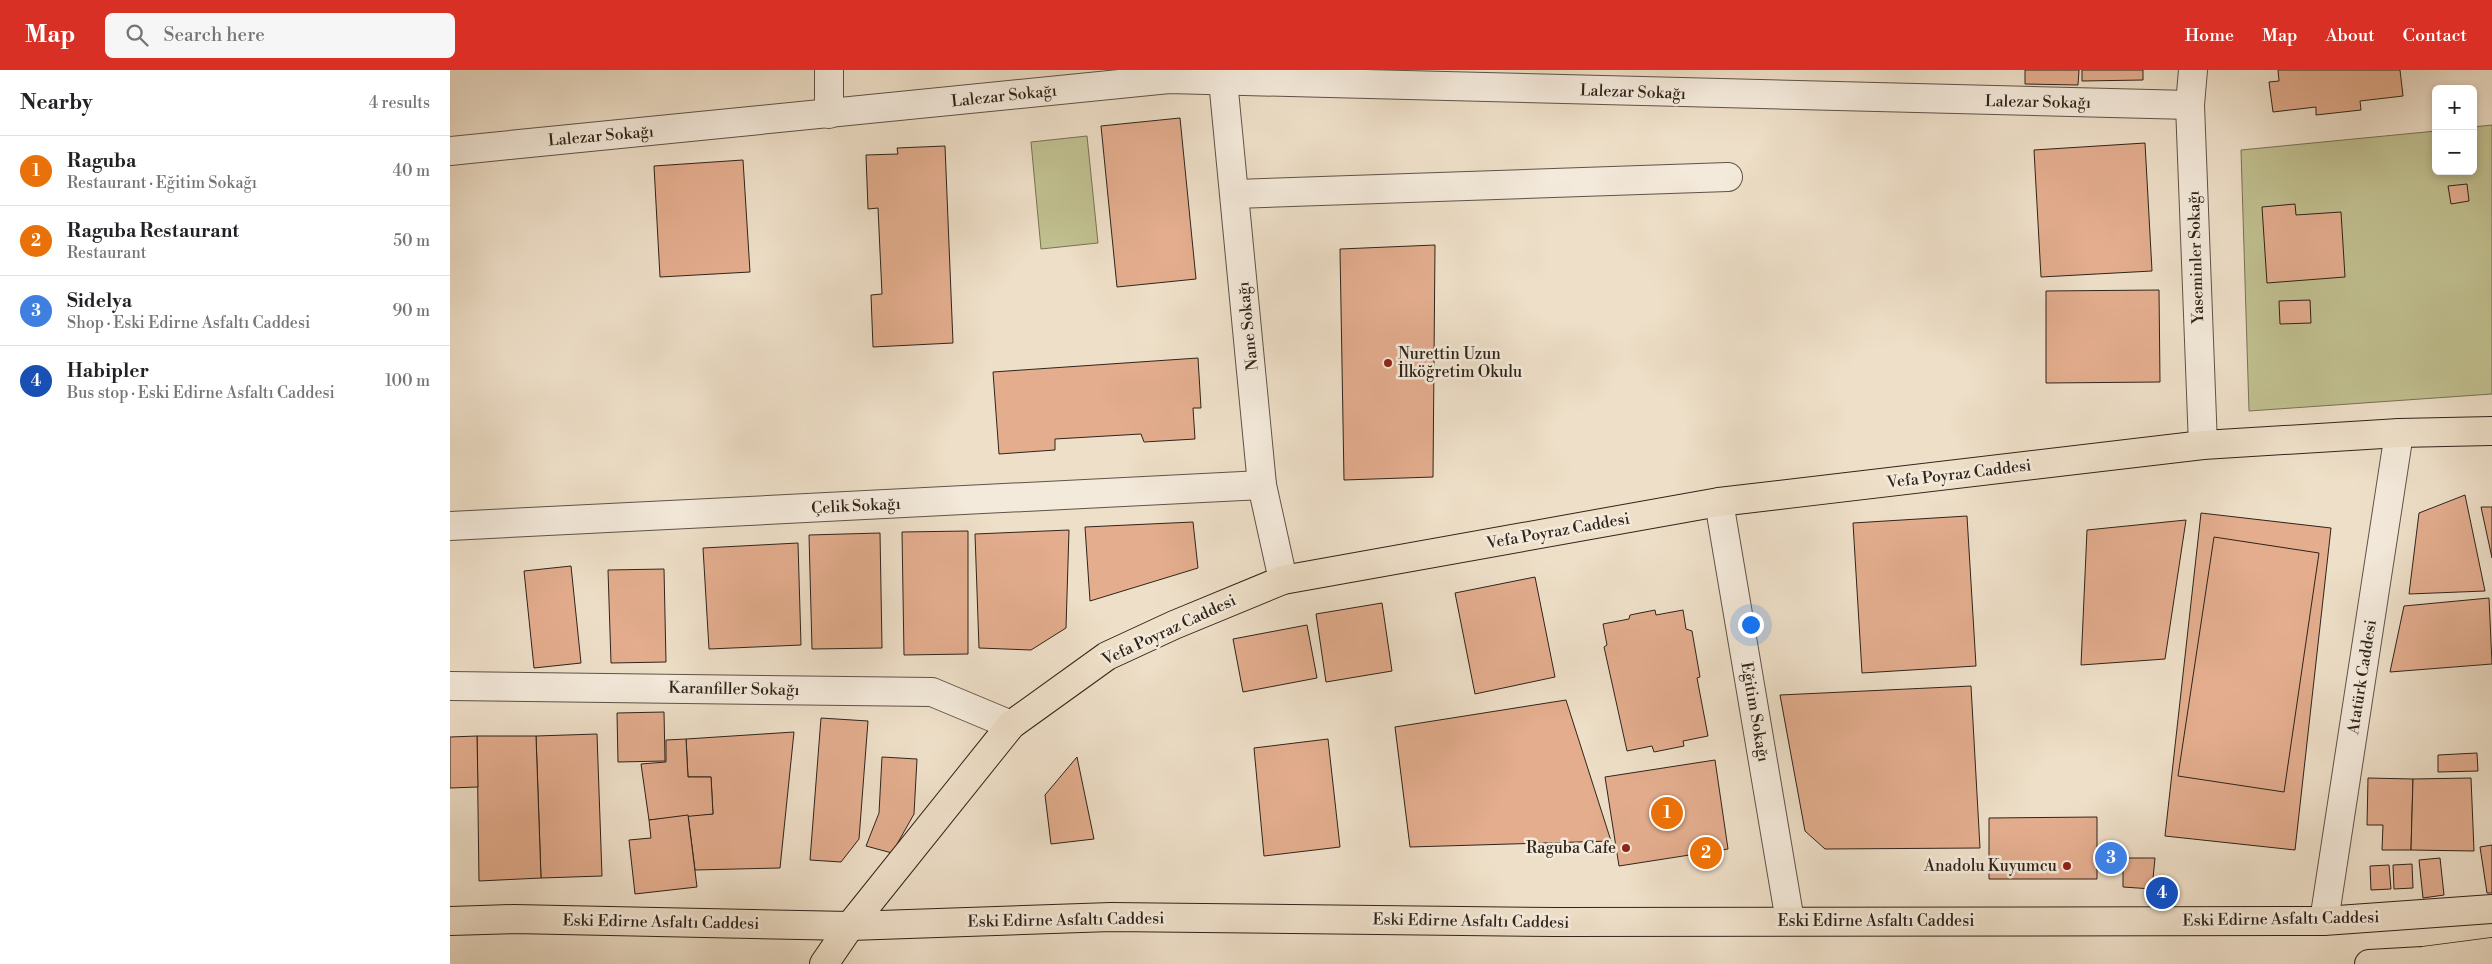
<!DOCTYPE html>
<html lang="en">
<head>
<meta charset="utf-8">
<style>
  :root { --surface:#fff; --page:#f6f6f6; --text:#202124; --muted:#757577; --line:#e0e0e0; --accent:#d93025 }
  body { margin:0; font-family:"Libre Bodoni",serif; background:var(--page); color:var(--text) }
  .controls { position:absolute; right:15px; top:15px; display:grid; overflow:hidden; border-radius:8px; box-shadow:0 2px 8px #0003 }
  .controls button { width:45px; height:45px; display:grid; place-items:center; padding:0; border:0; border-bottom:1px solid var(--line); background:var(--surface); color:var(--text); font:25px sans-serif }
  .you { position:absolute; left:1300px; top:554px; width:18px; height:18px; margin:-12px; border:4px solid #fff; border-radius:50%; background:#1a73e8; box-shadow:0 0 0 8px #1a73e833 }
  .badge { display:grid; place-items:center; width:32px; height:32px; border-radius:50%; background:var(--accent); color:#fff; font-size:16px; font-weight:700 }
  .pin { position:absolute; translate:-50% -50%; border:2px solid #fff; box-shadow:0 1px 5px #0006 }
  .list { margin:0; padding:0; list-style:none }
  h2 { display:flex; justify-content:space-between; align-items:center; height:65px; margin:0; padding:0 20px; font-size:21px }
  h2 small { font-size:16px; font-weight:400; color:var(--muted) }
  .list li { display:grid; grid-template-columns:32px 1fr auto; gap:15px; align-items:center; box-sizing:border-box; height:70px; padding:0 20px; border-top:1px solid var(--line) }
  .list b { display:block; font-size:19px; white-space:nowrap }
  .list p { margin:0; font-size:16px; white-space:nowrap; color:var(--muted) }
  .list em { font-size:16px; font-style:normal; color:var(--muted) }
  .icon { flex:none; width:28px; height:28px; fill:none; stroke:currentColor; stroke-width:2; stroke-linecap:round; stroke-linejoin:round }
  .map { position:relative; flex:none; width:2042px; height:894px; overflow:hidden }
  header { display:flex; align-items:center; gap:30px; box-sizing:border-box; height:70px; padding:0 25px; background:var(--accent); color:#fff }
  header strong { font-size:24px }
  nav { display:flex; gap:28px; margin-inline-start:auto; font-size:18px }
  .search { width:350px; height:45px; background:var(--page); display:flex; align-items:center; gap:12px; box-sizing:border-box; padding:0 18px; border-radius:8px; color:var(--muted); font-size:19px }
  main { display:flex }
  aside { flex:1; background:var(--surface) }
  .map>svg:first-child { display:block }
</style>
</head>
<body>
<header>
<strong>Map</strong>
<div class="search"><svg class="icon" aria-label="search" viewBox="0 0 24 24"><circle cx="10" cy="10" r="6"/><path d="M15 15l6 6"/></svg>Search here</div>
<nav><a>Home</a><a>Map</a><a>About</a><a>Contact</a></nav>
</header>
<main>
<aside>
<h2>Nearby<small>4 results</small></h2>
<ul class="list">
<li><span class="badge" style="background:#e8710a">1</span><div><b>Raguba</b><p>Restaurant · Eğitim Sokağı</p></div><em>40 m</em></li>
<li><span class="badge" style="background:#e8710a">2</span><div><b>Raguba Restaurant</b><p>Restaurant</p></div><em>50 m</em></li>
<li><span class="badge" style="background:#3f7fe0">3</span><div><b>Sidelya</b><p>Shop · Eski Edirne Asfaltı Caddesi</p></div><em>90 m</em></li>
<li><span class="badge" style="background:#1a4fb4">4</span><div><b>Habipler</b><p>Bus stop · Eski Edirne Asfaltı Caddesi</p></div><em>100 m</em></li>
</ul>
</aside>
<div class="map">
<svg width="2042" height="894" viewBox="0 0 2042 894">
  <rect width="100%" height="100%" fill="#eedfc8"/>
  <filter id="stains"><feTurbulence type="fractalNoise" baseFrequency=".004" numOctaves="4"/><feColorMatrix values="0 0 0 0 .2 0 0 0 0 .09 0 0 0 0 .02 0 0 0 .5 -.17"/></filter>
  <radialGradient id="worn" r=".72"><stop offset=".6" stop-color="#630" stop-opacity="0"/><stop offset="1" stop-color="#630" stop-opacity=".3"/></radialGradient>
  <g fill="#c1c090" stroke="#787255">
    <polygon points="2042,55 2042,324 1799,341 1791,80 1986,61 1986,101 2023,101 2023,57"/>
    <polygon points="637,66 648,173 591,179 581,72"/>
  </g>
  <g fill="#e3ad8e" stroke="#2f241a">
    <polygon points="1575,0 1629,0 1628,15 1575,14"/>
    <polygon points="1632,0 1693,0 1693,10 1632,11"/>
    <polygon points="1828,0 1950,0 1953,26 1910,31 1911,40 1866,45 1866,37 1823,42 1819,12 1829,11"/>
    <polygon points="730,48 746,209 667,217 651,56"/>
    <polygon points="1695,73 1702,201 1591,207 1584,80"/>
    <polygon points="495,76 503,273 423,277 421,225 432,224 428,138 418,139 416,85 448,84 447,78"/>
    <polygon points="293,90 300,202 210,207 204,96"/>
    <polygon points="2017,114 2019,131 2001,134 1998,116"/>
    <polygon points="1845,134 1846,145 1891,142 1895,207 1817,213 1812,137"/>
    <polygon points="985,175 983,407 894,410 890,179"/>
    <polygon points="1709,220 1710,312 1596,313 1596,221"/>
    <polygon points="1860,230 1861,253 1830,254 1829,231"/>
    <polygon points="748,288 751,338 743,338 745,369 694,372 691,364 605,369 605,380 549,384 543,302"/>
    <polygon points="2015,425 2035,521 1959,524 1969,443"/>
    <polygon points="2031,437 2042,437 2042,488"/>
    <polygon points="1751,443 1881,458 1845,780 1715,766"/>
    <polygon points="1517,446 1526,596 1412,603 1403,453"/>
    <polygon points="1736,450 1715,589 1631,595 1637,460"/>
    <polygon points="743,452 748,498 640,531 635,457"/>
    <polygon points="619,460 616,558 581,580 529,578 525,464"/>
    <polygon points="518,461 518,584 454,585 452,462"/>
    <polygon points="430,463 432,578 362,579 359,465"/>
    <polygon points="1764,467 1869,483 1834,722 1728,706"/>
    <polygon points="348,473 351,575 259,579 253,478"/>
    <polygon points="121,496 131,593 84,598 74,501"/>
    <polygon points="214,499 216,592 161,593 158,500"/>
    <polygon points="1085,507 1105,607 1025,624 1005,523"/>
    <polygon points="2039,528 2042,594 1940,602 1954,536"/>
    <polygon points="932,533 942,601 876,612 866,544"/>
    <polygon points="1205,540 1206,545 1233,540 1236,559 1242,561 1250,607 1247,608 1258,666 1233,671 1234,676 1204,682 1202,676 1177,681 1154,577 1157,575 1153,554 1179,549 1180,545"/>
    <polygon points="857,555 867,608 793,622 783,569"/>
    <polygon points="1521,616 1530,778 1375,779 1355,761 1330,625"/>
    <polygon points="1116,630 1161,771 960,777 945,657"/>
    <polygon points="214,642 215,691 168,692 167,643"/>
    <polygon points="371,648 418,651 409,769 391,792 360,790"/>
    <polygon points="344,662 330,798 245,800 238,745 263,744 261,707 238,707 236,669"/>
    <polygon points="147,664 152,806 91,808 86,666"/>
    <polygon points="27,666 86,666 91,808 29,811"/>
    <polygon points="27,666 28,717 0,718 0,667"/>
    <polygon points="236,669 238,707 261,707 263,744 199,750 191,694 216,692 216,670"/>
    <polygon points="878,669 890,777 814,786 804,678"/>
    <polygon points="2027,683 2028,701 1988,702 1988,685"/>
    <polygon points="432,687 467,689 464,744 442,783 416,776 429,743"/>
    <polygon points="627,687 644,769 601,774 595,725"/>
    <polygon points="1265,690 1278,779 1169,796 1155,707"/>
    <polygon points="1918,708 1963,709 1961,780 1932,780 1933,755 1917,755"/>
    <polygon points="2021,708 2024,781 1961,780 1963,709"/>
    <polygon points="238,745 247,817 185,824 179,770 201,768 199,750"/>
    <polygon points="1647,747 1647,809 1539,809 1539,748"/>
    <polygon points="2042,775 2042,823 2037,823 2030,777"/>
    <polygon points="1673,788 1705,788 1702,819 1673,817"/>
    <polygon points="1990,788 1994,825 1973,828 1969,790"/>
    <polygon points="1962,794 1963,818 1944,819 1943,795"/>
    <polygon points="1939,795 1941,819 1921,820 1920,796"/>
  </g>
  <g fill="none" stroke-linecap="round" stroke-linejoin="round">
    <g stroke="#5f5346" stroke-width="30">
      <g id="minor">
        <polyline points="379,0 379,44"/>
        <polyline points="772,0 812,415 833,510"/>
        <polyline points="1743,0 1740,35 1753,375"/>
        <polyline points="0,81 719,9 1740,35"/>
        <polyline points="785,124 1278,107"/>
        <polyline points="1269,432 1340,851"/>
        <polyline points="0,456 812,415"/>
        <polyline points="0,616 482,622 561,655"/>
        <polyline points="1874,851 1949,363"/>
      </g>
    </g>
    <g stroke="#2f241a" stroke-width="30">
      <g id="major">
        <polyline points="0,851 64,849 400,856 661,847 1106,852 1874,851 2042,839"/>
        <polyline points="374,894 400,856 561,655 657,586 724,555 833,510 1269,432 1753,375 1949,363 2042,361"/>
        <polyline points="1919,894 1973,891 2042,882"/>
      </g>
    </g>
    <use href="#minor" stroke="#f4eadb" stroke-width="28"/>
    <use href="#major" stroke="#eedfc8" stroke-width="28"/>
  </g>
  <g fill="#8f2418" stroke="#f4eadb" stroke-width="2">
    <circle cx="938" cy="293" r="5"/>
    <circle cx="1176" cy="778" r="5"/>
    <circle cx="1617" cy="796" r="5"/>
  </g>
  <g text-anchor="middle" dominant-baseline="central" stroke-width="5" stroke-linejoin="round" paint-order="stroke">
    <g font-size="16" fill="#2f241a" stroke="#f4eadb">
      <text transform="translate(1183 22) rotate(2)">Lalezar Sokağı</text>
      <text transform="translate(554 26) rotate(-6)">Lalezar Sokağı</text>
      <text transform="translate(1588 32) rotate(1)">Lalezar Sokağı</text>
      <text transform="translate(151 66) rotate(-5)">Lalezar Sokağı</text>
      <text transform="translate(1746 187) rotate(-92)">Yaseminler Sokağı</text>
      <text transform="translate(798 256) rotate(-96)">Nane Sokağı</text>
      <text transform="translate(1509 404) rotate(-7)">Vefa Poyraz Caddesi</text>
      <text transform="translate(406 436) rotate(-3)">Çelik Sokağı</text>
      <text transform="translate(1108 461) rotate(-10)">Vefa Poyraz Caddesi</text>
      <text transform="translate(719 560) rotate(-25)">Vefa Poyraz Caddesi</text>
      <text transform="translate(1912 607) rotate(-81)">Atatürk Caddesi</text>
      <text transform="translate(284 619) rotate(1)">Karanfiller Sokağı</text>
      <text transform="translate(1305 642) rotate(80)">Eğitim Sokağı</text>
      <text transform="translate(1831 849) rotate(-1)">Eski Edirne Asfaltı Caddesi</text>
      <text transform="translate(616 850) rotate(-1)">Eski Edirne Asfaltı Caddesi</text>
      <text transform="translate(1021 851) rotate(1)">Eski Edirne Asfaltı Caddesi</text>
      <text x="1426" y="851">Eski Edirne Asfaltı Caddesi</text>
      <text transform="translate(211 852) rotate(1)">Eski Edirne Asfaltı Caddesi</text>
    </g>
    <g font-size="16" fill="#2f241a" stroke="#f4eadb" text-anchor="end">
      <text x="948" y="284" text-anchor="start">Nurettin Uzun<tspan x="948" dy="18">İlköğretim Okulu</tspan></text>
      <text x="1166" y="778">Raguba Cafe</text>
      <text x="1607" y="796">Anadolu Kuyumcu</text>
    </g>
  </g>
  <rect width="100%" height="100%" filter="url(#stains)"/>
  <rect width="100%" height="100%" fill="url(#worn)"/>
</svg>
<div class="controls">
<button>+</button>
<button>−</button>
</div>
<div class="you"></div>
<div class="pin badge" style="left:1217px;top:743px;background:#e8710a">1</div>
<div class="pin badge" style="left:1256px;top:783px;background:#e8710a">2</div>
<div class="pin badge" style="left:1661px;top:788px;background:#3f7fe0">3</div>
<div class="pin badge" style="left:1712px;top:823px;background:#1a4fb4">4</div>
</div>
</main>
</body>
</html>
